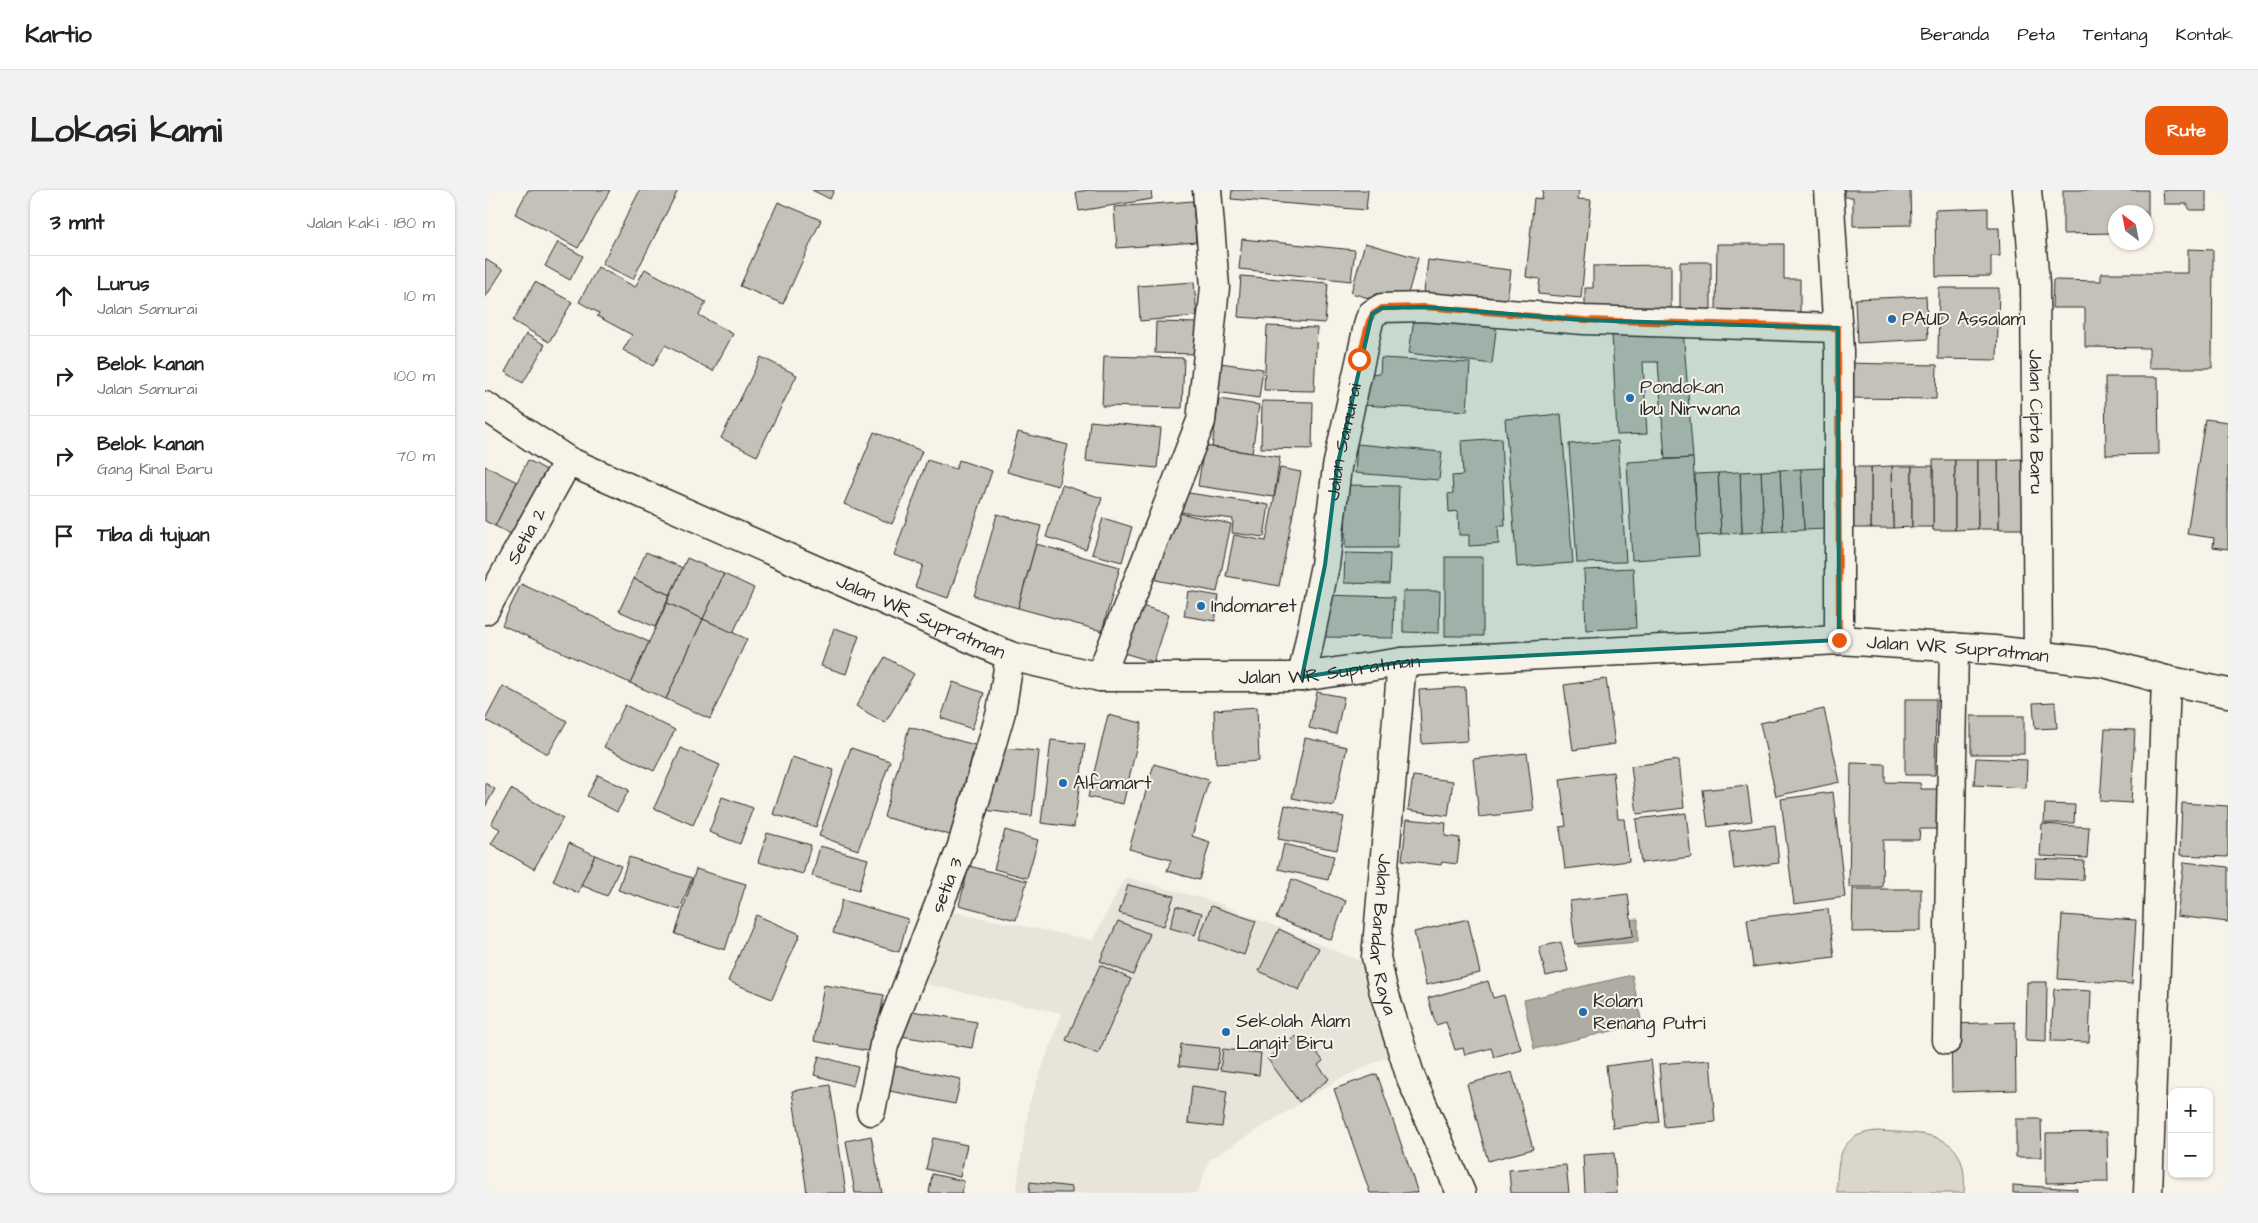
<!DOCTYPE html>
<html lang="id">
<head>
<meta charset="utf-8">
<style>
  :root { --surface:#fff; --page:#f2f2f2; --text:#222; --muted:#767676; --line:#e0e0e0; --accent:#ea580c }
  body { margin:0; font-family:"Architects Daughter",sans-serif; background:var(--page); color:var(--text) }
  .controls { position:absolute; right:15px; bottom:15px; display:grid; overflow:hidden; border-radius:10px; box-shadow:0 1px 4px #0004 }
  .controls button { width:45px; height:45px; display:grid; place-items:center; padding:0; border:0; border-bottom:1px solid var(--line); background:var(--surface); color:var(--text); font:25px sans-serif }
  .compass { position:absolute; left:1623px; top:15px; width:45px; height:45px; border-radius:50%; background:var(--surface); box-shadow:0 1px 4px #0004; rotate:328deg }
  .stop { position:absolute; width:15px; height:15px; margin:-11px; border:4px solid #ea580c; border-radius:50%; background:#fff }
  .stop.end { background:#ea580c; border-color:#fff; box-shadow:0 1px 5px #0008 }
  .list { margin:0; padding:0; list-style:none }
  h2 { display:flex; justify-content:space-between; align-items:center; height:65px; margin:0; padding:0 20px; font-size:21px }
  h2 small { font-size:16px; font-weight:400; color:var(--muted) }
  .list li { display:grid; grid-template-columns:32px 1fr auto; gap:15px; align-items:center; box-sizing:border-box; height:80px; padding:0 20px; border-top:1px solid var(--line) }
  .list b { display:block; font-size:19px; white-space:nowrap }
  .list p { margin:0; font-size:16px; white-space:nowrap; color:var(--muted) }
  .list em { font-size:16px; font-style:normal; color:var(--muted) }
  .icon { flex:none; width:28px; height:28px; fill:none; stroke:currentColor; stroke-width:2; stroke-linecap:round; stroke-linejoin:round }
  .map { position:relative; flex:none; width:1743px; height:1003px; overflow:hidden; border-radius:15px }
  header { display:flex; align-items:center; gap:30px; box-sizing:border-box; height:70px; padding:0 25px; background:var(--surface); border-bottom:1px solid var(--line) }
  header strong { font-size:24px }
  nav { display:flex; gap:28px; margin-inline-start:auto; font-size:18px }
  .intro { display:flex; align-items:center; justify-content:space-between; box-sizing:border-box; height:120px; padding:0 30px }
  h1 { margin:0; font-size:35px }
  .button { padding:12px 22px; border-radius:15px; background:var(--accent); color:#fff; font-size:18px; font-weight:700 }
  main { display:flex; gap:30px; padding:0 30px }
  aside { flex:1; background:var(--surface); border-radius:15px; box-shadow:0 1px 4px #0004 }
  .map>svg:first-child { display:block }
</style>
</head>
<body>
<header>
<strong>Kartio</strong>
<nav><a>Beranda</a><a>Peta</a><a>Tentang</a><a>Kontak</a></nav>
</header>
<div class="intro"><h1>Lokasi kami</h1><a class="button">Rute</a></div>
<main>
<aside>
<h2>3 mnt<small>Jalan kaki · 180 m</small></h2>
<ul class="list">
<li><svg class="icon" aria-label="ahead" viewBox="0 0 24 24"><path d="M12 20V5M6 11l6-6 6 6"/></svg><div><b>Lurus</b><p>Jalan Samurai</p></div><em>10 m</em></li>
<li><svg class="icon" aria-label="right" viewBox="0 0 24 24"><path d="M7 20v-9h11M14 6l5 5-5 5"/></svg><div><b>Belok kanan</b><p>Jalan Samurai</p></div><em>100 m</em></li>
<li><svg class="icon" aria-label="right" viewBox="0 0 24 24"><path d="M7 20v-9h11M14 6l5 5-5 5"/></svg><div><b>Belok kanan</b><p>Gang Kinal Baru</p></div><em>70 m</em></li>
<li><svg class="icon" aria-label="arrive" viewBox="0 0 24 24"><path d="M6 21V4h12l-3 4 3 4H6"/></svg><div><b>Tiba di tujuan</b></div></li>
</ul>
</aside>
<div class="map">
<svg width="1743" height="1003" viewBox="0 0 1743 1003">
  <rect width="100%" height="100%" fill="#f7f3e8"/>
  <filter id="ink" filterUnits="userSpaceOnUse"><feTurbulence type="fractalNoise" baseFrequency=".02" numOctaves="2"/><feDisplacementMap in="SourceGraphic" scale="10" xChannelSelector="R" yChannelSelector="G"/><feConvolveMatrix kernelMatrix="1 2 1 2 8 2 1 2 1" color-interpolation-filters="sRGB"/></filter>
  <g filter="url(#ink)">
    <polygon fill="#e8e4da" points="640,687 730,712 873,770 891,767 918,860 856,888 724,970 712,1003 531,1003 544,914 577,823 440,794 468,722 608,750"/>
    <path fill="#dad6cc" stroke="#82807c" d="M1392,941C1440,944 1484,939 1479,1003H1352C1352,971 1353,944 1392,941Z"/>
    <g fill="#afaca4" stroke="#7a7874">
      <polygon points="1153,729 1153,752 1093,757 1089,735"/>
      <polygon points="1147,785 1157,834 1049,859 1039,810"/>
    </g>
    <g fill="#c4c1b9" stroke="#2b2b2b">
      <polygon points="43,0 125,0 93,58 30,24"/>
      <polygon points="155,0 193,0 148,89 117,74"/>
      <polygon points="327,0 349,0 345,9"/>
      <polygon points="604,0 666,0 667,9 594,21 591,2"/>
      <polygon points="747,0 883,0 881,20 746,9"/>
      <polygon points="1058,0 1094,0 1093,9 1106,10 1096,108 1053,104 1055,89 1041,87 1049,8 1057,9"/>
      <polygon points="1359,0 1425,0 1426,35 1368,36 1368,7 1359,7"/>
      <polygon points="1578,0 1663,0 1663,43 1660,43 1660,22 1630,22 1630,43 1578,44"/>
      <polygon points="1678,0 1721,0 1721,20 1705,20 1702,14 1679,14"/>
      <polygon points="708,11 711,52 632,58 629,17"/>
      <polygon points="293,12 336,30 298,114 255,96"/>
      <polygon points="1503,18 1503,38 1514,38 1515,66 1506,66 1506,86 1451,87 1450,20"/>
      <polygon points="757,49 870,60 866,91 754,79"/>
      <polygon points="73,52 98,66 85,90 60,76"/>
      <polygon points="880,53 933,68 919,118 866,103"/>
      <polygon points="1232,54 1299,54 1299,89 1315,89 1315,123 1231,124"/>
      <polygon points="1703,59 1728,60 1727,178 1664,178 1664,158 1600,157 1600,118 1567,118 1568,90 1616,91 1616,83 1703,83"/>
      <polygon points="0,69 18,80 0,108"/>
      <polygon points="943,70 1026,80 1021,120 938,110"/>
      <polygon points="1195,72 1226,72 1226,122 1195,123"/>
      <polygon points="1186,75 1186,123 1100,124 1100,98 1108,98 1108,76"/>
      <polygon points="113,77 150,97 160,79 221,112 214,125 248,144 228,181 180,155 168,176 138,160 147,145 112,126 114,123 94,112"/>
      <polygon points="756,86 843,93 840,133 753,127"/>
      <polygon points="50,92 87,112 64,152 28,131"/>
      <polygon points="709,92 712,126 655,131 653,96"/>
      <polygon points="1454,98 1514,98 1512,170 1453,169"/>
      <polygon points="1441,106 1443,149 1372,153 1370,109"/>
      <polygon points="930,121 1012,132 1007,174 924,163"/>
      <polygon points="671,132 714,133 712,164 670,163"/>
      <polygon points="782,136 832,138 829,201 779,200"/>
      <polygon points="1198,139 1208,268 1180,269 1173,172 1158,172 1162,244 1132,245 1127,144"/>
      <polygon points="41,144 60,155 38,193 20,182"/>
      <polygon points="619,166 699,168 697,218 617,216"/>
      <polygon points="276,167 312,185 272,266 236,248"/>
      <polygon points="896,168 985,173 982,221 876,215 878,182 895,184"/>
      <polygon points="735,173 778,179 774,208 731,202"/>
      <polygon points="1360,173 1452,175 1451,209 1360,208"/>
      <polygon points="1620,187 1673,187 1674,264 1621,265"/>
      <polygon points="734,209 774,215 767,263 727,257"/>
      <polygon points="777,211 828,212 827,259 776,258"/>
      <polygon points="1076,224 1088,373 1032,377 1020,229"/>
      <polygon points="1720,229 1743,232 1743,359 1728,357 1729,348 1702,344"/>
      <polygon points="605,231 676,238 672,278 601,271"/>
      <polygon points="389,242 437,261 407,334 359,314"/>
      <polygon points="533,242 583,255 573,296 522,282"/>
      <polygon points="1016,248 1020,336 1013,336 1014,354 984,356 984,345 974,345 973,321 964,322 963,304 968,303 967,286 978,285 976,251"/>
      <polygon points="1133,251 1141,372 1092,373 1084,254"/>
      <polygon points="872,254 957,262 954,290 870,283"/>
      <polygon points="719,256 795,267 789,307 713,296"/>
      <polygon points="1208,268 1214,366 1147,370 1142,272"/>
      <polygon points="1537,269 1538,339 1514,339 1513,270"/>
      <polygon points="43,270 69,284 36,349 10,336"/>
      <polygon points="442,270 471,279 474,270 507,281 463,408 430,397 438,375 409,365"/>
      <rect x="1448" y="270" width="22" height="70"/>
      <polygon points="1470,270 1493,270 1493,339 1470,340"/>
      <polygon points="1493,270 1513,270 1514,339 1493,339"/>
      <polygon points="0,276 32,292 10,336 0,331"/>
      <polygon points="1407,276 1427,276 1427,337 1408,338"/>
      <polygon points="1407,276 1408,338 1386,338 1386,277"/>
      <rect x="1427" y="276" width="21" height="61"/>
      <rect x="1365" y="277" width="21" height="61"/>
      <polygon points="795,278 816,282 794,396 741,386 749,345 781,351"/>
      <polygon points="1339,278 1342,339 1319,340 1316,279"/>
      <polygon points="1316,279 1319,340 1298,341 1295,280"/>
      <polygon points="1295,280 1298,341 1279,342 1276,281"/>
      <polygon points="1276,281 1279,342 1257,343 1255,282"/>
      <polygon points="1255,282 1257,343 1236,344 1233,283"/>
      <polygon points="1233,283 1236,344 1212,346 1210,284"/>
      <polygon points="577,295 617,308 601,359 561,347"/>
      <polygon points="861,295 914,296 912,358 860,358"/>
      <polygon points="697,302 784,315 779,347 747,343 748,329 694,322"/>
      <polygon points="684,321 746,334 732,402 671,390"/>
      <polygon points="512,324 556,336 533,418 489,406"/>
      <polygon points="618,328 647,337 637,372 607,364"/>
      <polygon points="551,354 635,377 617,441 533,418"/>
      <polygon points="161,362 198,378 185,405 149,389"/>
      <polygon points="860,363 905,364 904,394 859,393"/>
      <rect x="960" y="367" width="38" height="79"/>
      <polygon points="202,368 239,384 218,429 182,413"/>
      <polygon points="1148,378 1151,438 1101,440 1099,380"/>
      <polygon points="239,384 269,398 248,443 218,429"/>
      <polygon points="149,389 185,405 170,437 134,421"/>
      <polygon points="36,394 164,452 145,493 17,435"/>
      <polygon points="703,401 734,406 730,431 699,426"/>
      <polygon points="918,401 955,401 954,443 918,442"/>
      <polygon points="839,405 909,407 908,448 838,447"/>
      <polygon points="182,413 218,429 181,509 145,493"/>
      <polygon points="647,413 684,424 669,472 632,461"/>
      <polygon points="218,429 262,449 225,529 181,509"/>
      <polygon points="349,438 374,446 361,484 336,476"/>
      <polygon points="400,467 429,484 400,533 371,516"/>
      <polygon points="1121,489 1130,554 1088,560 1079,495"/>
      <polygon points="468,492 499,503 487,539 456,528"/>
      <polygon points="18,496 82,531 63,564 0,530"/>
      <polygon points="980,497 983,551 937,554 934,500"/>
      <polygon points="832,502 859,507 851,544 824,538"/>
      <polygon points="1420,509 1451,509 1450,585 1420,585"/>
      <polygon points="1570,512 1572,538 1550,539 1548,513"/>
      <polygon points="140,515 190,540 169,581 119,557"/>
      <polygon points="772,517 774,571 731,574 729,520"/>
      <polygon points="1339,519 1355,592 1291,606 1275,533"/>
      <polygon points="623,525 657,533 638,614 603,607"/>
      <rect x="1486" y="526" width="53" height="38"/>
      <polygon points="424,537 490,555 465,645 399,627"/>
      <polygon points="1620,539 1650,540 1646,613 1615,611"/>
      <polygon points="820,548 862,557 849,616 807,608"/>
      <polygon points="566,550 600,554 589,637 556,633"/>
      <polygon points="196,558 235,575 208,635 169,618"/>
      <polygon points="366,558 405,571 373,660 334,646"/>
      <polygon points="517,558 554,561 547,626 499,620 502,593 512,594"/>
      <polygon points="1042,563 1049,621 994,627 988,569"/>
      <polygon points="307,567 349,580 331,637 288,624"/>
      <polygon points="1491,568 1542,570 1541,598 1489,595"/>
      <polygon points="1194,570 1199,618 1152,624 1146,576"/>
      <polygon points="1366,573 1400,574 1400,592 1435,593 1436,599 1453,599 1452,639 1435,639 1434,650 1398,650 1397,697 1364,697"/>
      <polygon points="669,574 724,590 707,646 725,652 714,690 682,681 686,670 644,659"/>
      <polygon points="1128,582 1133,629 1139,629 1144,671 1080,679 1075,637 1081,636 1075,589"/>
      <polygon points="113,585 144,600 132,622 102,606"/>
      <polygon points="928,586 968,591 963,626 923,620"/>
      <polygon points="0,593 10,599 0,617"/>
      <polygon points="1262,595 1267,631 1223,637 1218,600"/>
      <polygon points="26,599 78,628 49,679 6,654 15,639 6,634"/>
      <polygon points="1348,602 1360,707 1309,714 1296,609"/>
      <polygon points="237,607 268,618 255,654 224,642"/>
      <polygon points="1697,613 1743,616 1743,667 1695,665"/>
      <polygon points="1560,614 1590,615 1589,633 1559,633"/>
      <polygon points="800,615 859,627 852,660 793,649"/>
      <polygon points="1201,623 1206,667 1156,673 1151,629"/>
      <polygon points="922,629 961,633 960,646 975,648 972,674 957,672 956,675 917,670"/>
      <polygon points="1557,634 1604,637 1602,668 1555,666"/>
      <polygon points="1290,635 1294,673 1249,679 1244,641"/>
      <polygon points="520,640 553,650 542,688 509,679"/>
      <polygon points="282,643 326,655 318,684 273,672"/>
      <polygon points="84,653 110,665 93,703 68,691"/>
      <polygon points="799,654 849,666 843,690 793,679"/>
      <polygon points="335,656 383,669 374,700 327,686"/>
      <polygon points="110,665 136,676 122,706 96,695"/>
      <polygon points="144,667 207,688 195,720 133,700"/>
      <polygon points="1551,669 1599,671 1598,690 1550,688"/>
      <polygon points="1699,672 1743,677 1743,732 1692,726"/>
      <polygon points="484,676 542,691 531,730 474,715"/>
      <polygon points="211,679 261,694 240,760 190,744"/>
      <polygon points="807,689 861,711 846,750 791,728"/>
      <polygon points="643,695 689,706 679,736 634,723"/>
      <polygon points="1368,699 1436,699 1436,741 1367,742"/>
      <polygon points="1143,704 1148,746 1090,754 1085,711"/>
      <polygon points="357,710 423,729 414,762 348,743"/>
      <polygon points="691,716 717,723 710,745 685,738"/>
      <polygon points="726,716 771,731 759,765 714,749"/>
      <polygon points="1343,719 1349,767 1268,777 1262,729"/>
      <polygon points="271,725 315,744 287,809 243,791"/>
      <polygon points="1577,725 1651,730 1647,794 1573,789"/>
      <polygon points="983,729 995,783 941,795 929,742"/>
      <polygon points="633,731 665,744 648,785 615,771"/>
      <polygon points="794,739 834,758 814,800 774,781"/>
      <polygon points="1076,752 1083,781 1061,786 1054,757"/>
      <polygon points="615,775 646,789 613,864 581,850"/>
      <polygon points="1003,791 1008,808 1019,805 1036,859 1009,867 1006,858 980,865 978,858 970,860 961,832 951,835 943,808"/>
      <polygon points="1542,792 1562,792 1561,851 1541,850"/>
      <polygon points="339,795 399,805 388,862 329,851"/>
      <polygon points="1569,799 1606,801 1604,852 1566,851"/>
      <polygon points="421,820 492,832 487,858 416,846"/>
      <polygon points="1530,832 1531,900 1467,902 1466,834"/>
      <polygon points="811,846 824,862 829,858 838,871 833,875 844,889 814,912 782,868"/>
      <polygon points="696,854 735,858 732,880 694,876"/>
      <polygon points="738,859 776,863 774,885 735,880"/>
      <polygon points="334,866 373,877 368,896 329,885"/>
      <polygon points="1166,870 1174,932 1128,938 1121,876"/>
      <polygon points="1225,870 1230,932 1179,937 1174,874"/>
      <polygon points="406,875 476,889 470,914 400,900"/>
      <polygon points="1027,882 1048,959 1003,971 982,894"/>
      <polygon points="892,884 933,1003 885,1003 849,899"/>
      <polygon points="345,895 361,1003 322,1003 307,901"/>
      <polygon points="707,896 742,901 737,937 703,933"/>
      <polygon points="1531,929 1556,929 1557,967 1531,967"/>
      <polygon points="1622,942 1623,992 1561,993 1561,943"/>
      <polygon points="386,946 397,1003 370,1003 361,951"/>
      <polygon points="448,948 482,955 475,987 441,979"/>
      <polygon points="1129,963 1132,1003 1100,1003 1098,965"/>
      <polygon points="1081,975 1084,1003 1026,1003 1024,980"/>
      <polygon points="447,984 479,991 477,1003 444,1003"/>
      <polygon points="545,992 587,997 587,1003 544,1003"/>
      <polygon points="1528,995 1592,999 1591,1003 1528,1003"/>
    </g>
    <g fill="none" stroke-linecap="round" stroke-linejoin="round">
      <g stroke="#2b2b2b" stroke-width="31">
        <g id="minor">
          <polyline points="1344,0 1354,161 1354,450"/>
          <path id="s1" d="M1542,0L1550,94L1553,465"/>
          <path id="s2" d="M0,420L83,271"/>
          <path id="s3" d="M917,472L891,767L898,799L926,888L976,1003"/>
          <polyline points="615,487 716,231 730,97 722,0"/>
          <path id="s4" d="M817,487L840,375L852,277L884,131L887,124L897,118L939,117L1099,130L1353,138"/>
          <polyline points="1462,850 1469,457"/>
          <path id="s5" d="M386,921L399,855L477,656L516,522L525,466"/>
          <polyline points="1663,1003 1681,490"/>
        </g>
      </g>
      <g stroke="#2b2b2b" stroke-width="31">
        <g id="highway">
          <path id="s6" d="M0,216L83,271L426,422L525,466L615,487H817L917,472L1354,450L1509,460L1619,473L1681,490L1743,503"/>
        </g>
      </g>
      <use href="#minor" stroke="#f7f3e8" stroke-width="28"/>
      <use href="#highway" stroke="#f7f3e8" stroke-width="28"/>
    </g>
  </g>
  <g fill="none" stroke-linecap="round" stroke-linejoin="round" filter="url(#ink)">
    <polyline stroke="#ea580c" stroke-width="6" points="874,169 884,131 888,124 897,118 939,117 1099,130 1353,138 1354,450"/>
  </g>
  <path fill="#0f766e" fill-opacity="0.2" stroke="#0f766e" stroke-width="4" stroke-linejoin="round" d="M939,117L1099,130L1353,138L1354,450L917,472L817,487L840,375L852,277L887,124L897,118Z"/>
  <g fill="#1f6fb2" stroke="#f7f3e8" stroke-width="2">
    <circle cx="1407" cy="129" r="5"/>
    <circle cx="1145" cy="208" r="5"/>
    <circle cx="716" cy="416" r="5"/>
    <circle cx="578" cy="593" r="5"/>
    <circle cx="1098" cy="822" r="5"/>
    <circle cx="741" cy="842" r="5"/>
  </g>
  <g text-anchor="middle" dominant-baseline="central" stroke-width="4" stroke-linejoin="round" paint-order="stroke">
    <g font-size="19" fill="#2b2b2b" stroke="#f7f3e8" text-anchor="start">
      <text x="1417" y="129">PAUD Assalam</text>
      <text x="1155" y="197">Pondokan<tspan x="1155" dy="22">Ibu Nirwana</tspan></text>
      <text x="726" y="416">Indomaret</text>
      <text x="588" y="593">Alfamart</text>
      <text x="1108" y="811">Kolam<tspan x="1108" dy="22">Renang Putri</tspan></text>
      <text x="751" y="831">Sekolah Alam<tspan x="751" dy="22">Langit Biru</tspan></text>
    </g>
    <g font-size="19" fill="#2b2b2b" stroke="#f7f3e8">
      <text stroke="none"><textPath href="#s1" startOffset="232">Jalan Cipta Baru</textPath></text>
      <text stroke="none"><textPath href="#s4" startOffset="239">Jalan Samurai</textPath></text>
      <text stroke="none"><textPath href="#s2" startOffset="85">Setia 2</textPath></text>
      <text stroke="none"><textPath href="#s6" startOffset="485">Jalan WR Supratman</textPath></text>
      <text stroke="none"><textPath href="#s6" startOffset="1535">Jalan WR Supratman</textPath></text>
      <text stroke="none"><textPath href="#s6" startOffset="905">Jalan WR Supratman</textPath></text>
      <text stroke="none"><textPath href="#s5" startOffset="239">setia 3</textPath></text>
      <text stroke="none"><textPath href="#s3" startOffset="274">Jalan Bandar Raya</textPath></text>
    </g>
  </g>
</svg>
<div class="controls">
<button>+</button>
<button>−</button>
</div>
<svg class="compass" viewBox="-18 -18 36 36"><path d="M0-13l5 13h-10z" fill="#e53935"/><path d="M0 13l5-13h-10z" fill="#767676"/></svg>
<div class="stop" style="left:874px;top:169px"></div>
<div class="stop end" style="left:1354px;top:450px"></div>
</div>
</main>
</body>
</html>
